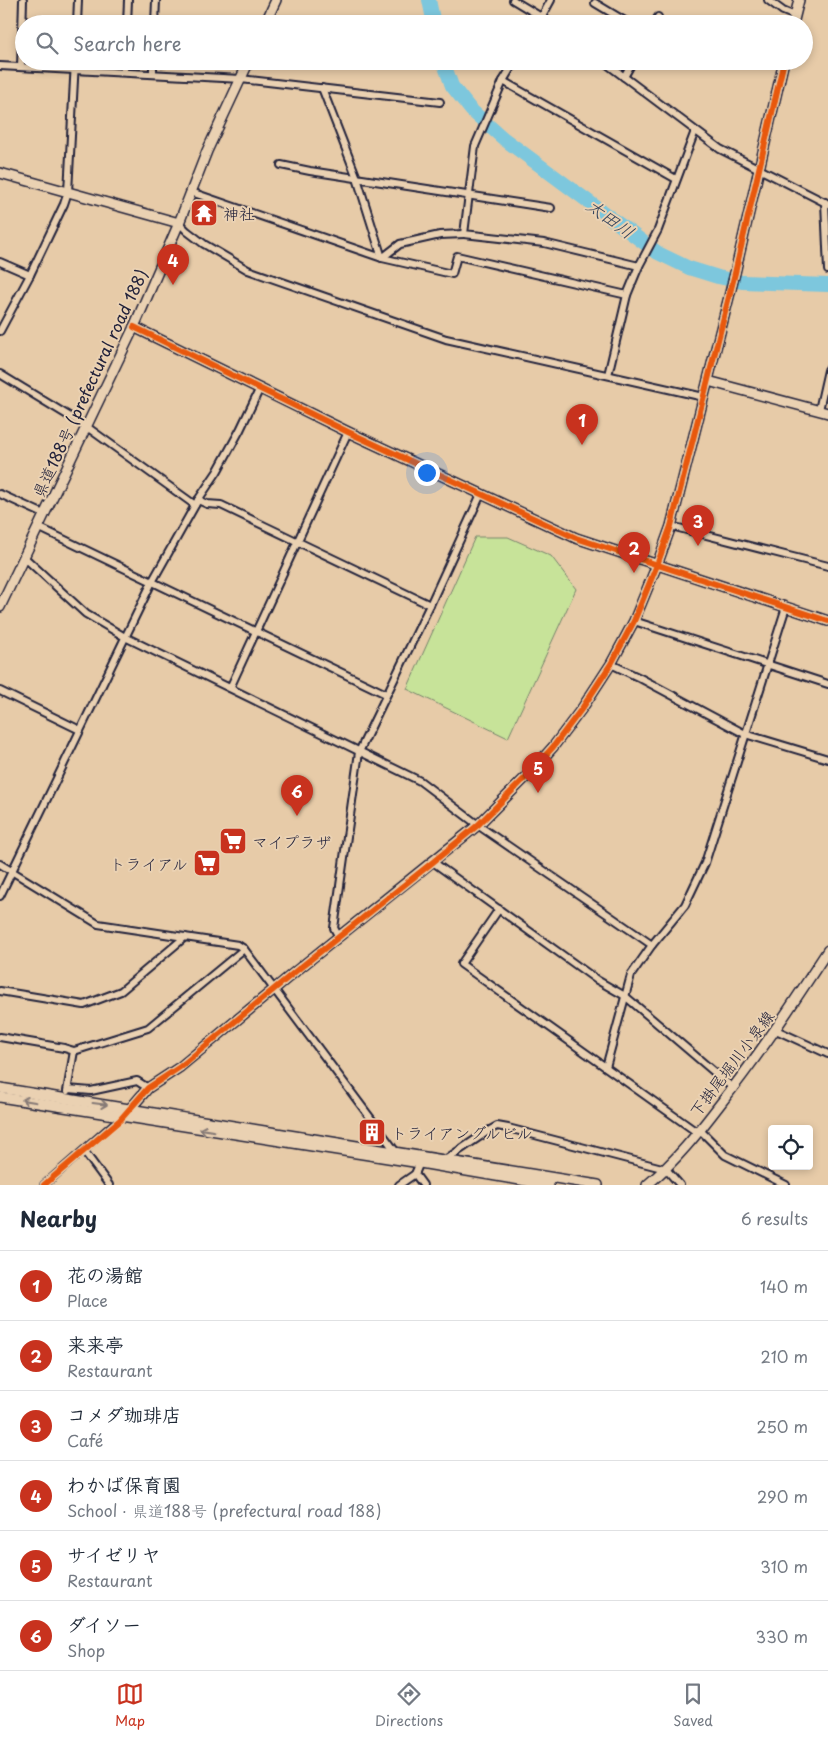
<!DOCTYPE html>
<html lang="en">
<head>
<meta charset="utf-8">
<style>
  :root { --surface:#fff; --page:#f6f6f7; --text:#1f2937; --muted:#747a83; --line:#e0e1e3; --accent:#c8321e }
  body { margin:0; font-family:"Playpen Sans","Klee One",sans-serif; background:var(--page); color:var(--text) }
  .controls { position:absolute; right:15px; bottom:15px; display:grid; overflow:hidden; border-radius:5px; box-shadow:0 2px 8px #0003 }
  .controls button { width:45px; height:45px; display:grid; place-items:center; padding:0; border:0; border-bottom:1px solid var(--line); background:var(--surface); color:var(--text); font:25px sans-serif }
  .you { position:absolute; left:426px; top:472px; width:18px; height:18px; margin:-12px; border:4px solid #fff; border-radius:50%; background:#1a73e8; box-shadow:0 0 0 8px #1a73e833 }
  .badge { display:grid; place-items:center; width:32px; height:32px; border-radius:50%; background:var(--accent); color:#fff; font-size:16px; font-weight:700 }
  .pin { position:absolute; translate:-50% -41px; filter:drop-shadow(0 1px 2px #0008) }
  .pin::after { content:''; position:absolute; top:26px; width:18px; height:15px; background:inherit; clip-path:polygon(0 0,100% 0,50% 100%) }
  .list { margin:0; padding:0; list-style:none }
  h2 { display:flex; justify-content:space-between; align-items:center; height:65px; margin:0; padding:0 20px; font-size:21px }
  h2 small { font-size:16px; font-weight:400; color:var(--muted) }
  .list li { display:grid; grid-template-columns:32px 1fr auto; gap:15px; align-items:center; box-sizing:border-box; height:70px; padding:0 20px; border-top:1px solid var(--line) }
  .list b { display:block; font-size:19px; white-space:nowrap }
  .list p { margin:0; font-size:16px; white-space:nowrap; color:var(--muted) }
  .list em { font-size:16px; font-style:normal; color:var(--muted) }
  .icon { flex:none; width:28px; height:28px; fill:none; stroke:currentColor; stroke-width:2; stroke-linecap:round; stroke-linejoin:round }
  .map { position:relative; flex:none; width:828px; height:1185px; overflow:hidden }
  .search { position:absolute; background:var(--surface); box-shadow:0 2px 8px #0003; left:15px; right:15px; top:15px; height:55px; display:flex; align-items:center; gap:12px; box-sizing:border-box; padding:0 18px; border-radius:28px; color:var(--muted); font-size:19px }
  .sheet { height:485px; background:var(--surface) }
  nav { display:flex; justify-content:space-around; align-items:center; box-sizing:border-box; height:70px; border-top:1px solid var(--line); background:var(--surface); font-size:14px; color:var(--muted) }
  nav a { display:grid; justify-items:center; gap:2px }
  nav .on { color:var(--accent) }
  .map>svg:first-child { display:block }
</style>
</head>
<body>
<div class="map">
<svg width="828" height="1185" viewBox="0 0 828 1185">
  <rect width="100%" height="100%" fill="#e7cba8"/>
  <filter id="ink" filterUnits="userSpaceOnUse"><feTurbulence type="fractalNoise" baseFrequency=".02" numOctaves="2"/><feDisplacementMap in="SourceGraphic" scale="10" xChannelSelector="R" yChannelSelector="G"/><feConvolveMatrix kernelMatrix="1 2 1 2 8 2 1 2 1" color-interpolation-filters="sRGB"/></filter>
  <g filter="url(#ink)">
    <polygon fill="#c7e399" stroke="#74826a" points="475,537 508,537 551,556 576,589 508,738 407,689"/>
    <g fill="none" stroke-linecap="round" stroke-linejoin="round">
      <g stroke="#7dc7dd" stroke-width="14">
        <polyline points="429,0 434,24"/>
        <polyline points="443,61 452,86 471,110 504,139 658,253 689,268 718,277 742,282 828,285"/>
      </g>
      <g stroke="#22223b" stroke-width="10">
        <g id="street">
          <polyline points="513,0 553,24"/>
          <polyline points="768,0 783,11 795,16"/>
          <polyline points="595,3 630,24"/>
          <polyline points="77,24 78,0"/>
          <polyline points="127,24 128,0"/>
          <polyline points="155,24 156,0"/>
          <polyline points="538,24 551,0"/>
          <polyline points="654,24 658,17"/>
          <polyline points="515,61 503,81 475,146 464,234 544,243 639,266 658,230 695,131"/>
          <polyline points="603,61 720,149 828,204"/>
          <polyline points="0,66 241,79 440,102"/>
          <polyline points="21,67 23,0"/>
          <polyline points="124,72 124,61"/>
          <polyline points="153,74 153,61"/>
          <polyline points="624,77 633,61"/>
          <polyline points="503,81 676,179"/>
          <polyline points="322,88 357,178 382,258 400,244 440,235 464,234"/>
          <polyline points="281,165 310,171 551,208"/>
          <polyline points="191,192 382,258 452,274 457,256 627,295"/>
          <polyline points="825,202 828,270"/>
          <polyline points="179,223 187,231 204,244 248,270 446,339 704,397"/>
          <polyline points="0,262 30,275"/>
          <polyline points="0,331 30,275 64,204 68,192 75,61"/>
          <polyline points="0,374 87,427 195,505"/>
          <polyline points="608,375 627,295 639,266"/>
          <polyline points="819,410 828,370"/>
          <polyline points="0,494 44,514"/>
          <polyline points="198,500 207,504 221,505 430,605"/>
          <polyline points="671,526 828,566"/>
          <polyline points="38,527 386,694"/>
          <polyline points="24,557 86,614 125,637 420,781 482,828 652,945"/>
          <polyline points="634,621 828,684"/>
          <polyline points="611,664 640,678 745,734 828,759"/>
          <polyline points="230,688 348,432"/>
          <polyline points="0,691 80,730"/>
          <polyline points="433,862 597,980 625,996 733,1088"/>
          <polyline points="0,864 98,924 238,945 244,949 396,1152"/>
          <polyline points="0,896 152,582 198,500 217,472 240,430 260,388"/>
          <polyline points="499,909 461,964 698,1133"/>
          <polyline points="339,937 334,928 359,752 430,605 481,494"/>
          <polyline points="0,991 84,1005 121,991 185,937"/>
          <polyline points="776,1030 828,1054"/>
          <polyline points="0,1037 64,1048 74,1051 148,1028 244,949"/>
          <polyline points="606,1067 631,975 652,945 685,905 705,863 786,607"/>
          <polyline points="68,1089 91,1091 137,1081 148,1088"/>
          <polyline points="67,1091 74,1051"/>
          <polyline points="700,1130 725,1155 786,1185"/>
          <polyline points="84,1151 109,1185"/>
          <polyline points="445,1160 488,1131 497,1126 508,1128 666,1169 680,1185"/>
          <polyline points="415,1174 423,1185"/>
          <polyline points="44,1185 124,1115"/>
          <polyline points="399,1185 415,1174 421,1160"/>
        </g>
      </g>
      <g stroke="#22223b" stroke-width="12">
        <g id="secondary">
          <polyline points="265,24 276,0"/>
          <polyline points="793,24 799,0"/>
          <polyline points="0,173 179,223"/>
          <polyline points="134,327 348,432 576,538 828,621"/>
          <polyline points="708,381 828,413"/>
          <polyline points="0,607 134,327 179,223 207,151 249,61"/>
          <polyline points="0,1088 598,1185"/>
          <polyline points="0,1097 420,1163 549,1185"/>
          <polyline points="130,1109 148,1088 180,1067 296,971 478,825 526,777 553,747 583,707 611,664 634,621 657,565 671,526 735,273 784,61"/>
          <path d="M647,1185C676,1161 698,1133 721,1103C760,1054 794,1002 828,950"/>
        </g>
      </g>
      <use href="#street" stroke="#ead1b2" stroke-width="6"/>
      <use href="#secondary" stroke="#ead1b2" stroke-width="9"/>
      <g stroke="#ead1b2" stroke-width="9">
        <g id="cycleway">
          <polyline points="134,327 348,432 576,538 828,621"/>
          <polyline points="44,1185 120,1120 148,1088 180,1067 296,971 433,862 478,825 526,777 553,747 583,707 611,664 634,621 657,565 671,526 735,273 784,61"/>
        </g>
      </g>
      <use href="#cycleway" stroke="#e8590c" stroke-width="6"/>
    </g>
    <defs><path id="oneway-shaft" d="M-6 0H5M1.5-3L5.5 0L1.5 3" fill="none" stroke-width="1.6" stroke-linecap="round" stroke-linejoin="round" transform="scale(1.25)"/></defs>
    <g stroke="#867a76">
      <use href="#oneway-shaft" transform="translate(29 1101) rotate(-171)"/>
      <use href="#oneway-shaft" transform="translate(100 1104) rotate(7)"/>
      <use href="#oneway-shaft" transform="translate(207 1130) rotate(-171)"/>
    </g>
  </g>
  <defs>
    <g id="temple-square" transform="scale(1.4375)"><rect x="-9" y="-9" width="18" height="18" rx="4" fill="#c8321e" stroke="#ead1b2"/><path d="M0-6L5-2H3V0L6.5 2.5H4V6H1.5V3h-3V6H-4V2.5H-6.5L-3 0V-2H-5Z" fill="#fff"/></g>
    <g id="supermarket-square" transform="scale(1.4375)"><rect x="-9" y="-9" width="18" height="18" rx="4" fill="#c8321e" stroke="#ead1b2"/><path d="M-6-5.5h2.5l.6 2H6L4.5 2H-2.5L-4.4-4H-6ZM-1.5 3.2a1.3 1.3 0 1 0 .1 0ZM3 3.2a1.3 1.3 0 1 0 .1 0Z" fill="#fff"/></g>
    <g id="building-square" transform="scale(1.4375)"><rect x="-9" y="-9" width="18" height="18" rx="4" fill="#c8321e" stroke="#ead1b2"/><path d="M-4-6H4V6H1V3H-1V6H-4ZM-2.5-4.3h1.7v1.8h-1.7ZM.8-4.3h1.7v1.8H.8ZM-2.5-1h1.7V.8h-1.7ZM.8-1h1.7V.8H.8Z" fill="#fff"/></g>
  </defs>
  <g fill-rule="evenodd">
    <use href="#temple-square" x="204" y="213"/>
    <use href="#supermarket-square" x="233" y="841"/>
    <use href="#supermarket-square" x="207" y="863"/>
    <use href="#building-square" x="372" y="1132"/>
  </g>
  <g text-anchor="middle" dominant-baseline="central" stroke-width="4" stroke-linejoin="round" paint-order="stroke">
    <g font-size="16" fill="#22223b" stroke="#ead1b2" text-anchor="start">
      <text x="223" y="213">神社</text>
      <text x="252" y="841">マイプラザ</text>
      <text x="188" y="863" text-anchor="end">トライアル</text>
      <text x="391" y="1132">トライアングルビル</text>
    </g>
    <g font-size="16" fill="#22223b" stroke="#ead1b2">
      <text transform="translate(89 383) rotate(-65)">県道188号 (prefectural road 188)</text>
      <text transform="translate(731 1063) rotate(-53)">下掛尾堀川小泉線</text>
    </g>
    <g font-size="18" font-style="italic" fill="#34435b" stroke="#ead1b2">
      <text transform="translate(611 218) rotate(36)">太田川</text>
    </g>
  </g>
</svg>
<div class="controls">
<button><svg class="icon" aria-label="locate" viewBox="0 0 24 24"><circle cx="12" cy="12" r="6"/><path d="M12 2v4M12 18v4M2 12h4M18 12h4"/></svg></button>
</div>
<div class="you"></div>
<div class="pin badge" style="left:582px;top:445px">1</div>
<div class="pin badge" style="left:634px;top:573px">2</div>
<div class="pin badge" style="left:698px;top:546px">3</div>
<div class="pin badge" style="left:173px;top:285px">4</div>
<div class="pin badge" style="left:538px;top:793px">5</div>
<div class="pin badge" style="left:297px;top:816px">6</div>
<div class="search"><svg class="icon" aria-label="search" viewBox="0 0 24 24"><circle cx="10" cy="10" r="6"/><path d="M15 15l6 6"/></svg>Search here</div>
</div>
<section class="sheet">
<h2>Nearby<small>6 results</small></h2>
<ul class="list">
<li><span class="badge">1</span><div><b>花の湯館</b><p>Place</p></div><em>140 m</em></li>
<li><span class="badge">2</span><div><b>来来亭</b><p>Restaurant</p></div><em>210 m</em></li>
<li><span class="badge">3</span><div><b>コメダ珈琲店</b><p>Café</p></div><em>250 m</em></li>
<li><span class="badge">4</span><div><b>わかば保育園</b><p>School · 県道188号 (prefectural road 188)</p></div><em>290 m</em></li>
<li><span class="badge">5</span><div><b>サイゼリヤ</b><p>Restaurant</p></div><em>310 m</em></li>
<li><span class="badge">6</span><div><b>ダイソー</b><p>Shop</p></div><em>330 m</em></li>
</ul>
</section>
<nav>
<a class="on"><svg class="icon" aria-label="map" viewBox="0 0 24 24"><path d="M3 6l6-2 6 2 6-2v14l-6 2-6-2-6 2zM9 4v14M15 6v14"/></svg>Map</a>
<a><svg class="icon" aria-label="directions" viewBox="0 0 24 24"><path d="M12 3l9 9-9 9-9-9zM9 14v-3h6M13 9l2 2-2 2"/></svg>Directions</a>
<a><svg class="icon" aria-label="saved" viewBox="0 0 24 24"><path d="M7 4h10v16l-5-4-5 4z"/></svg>Saved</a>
</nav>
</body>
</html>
